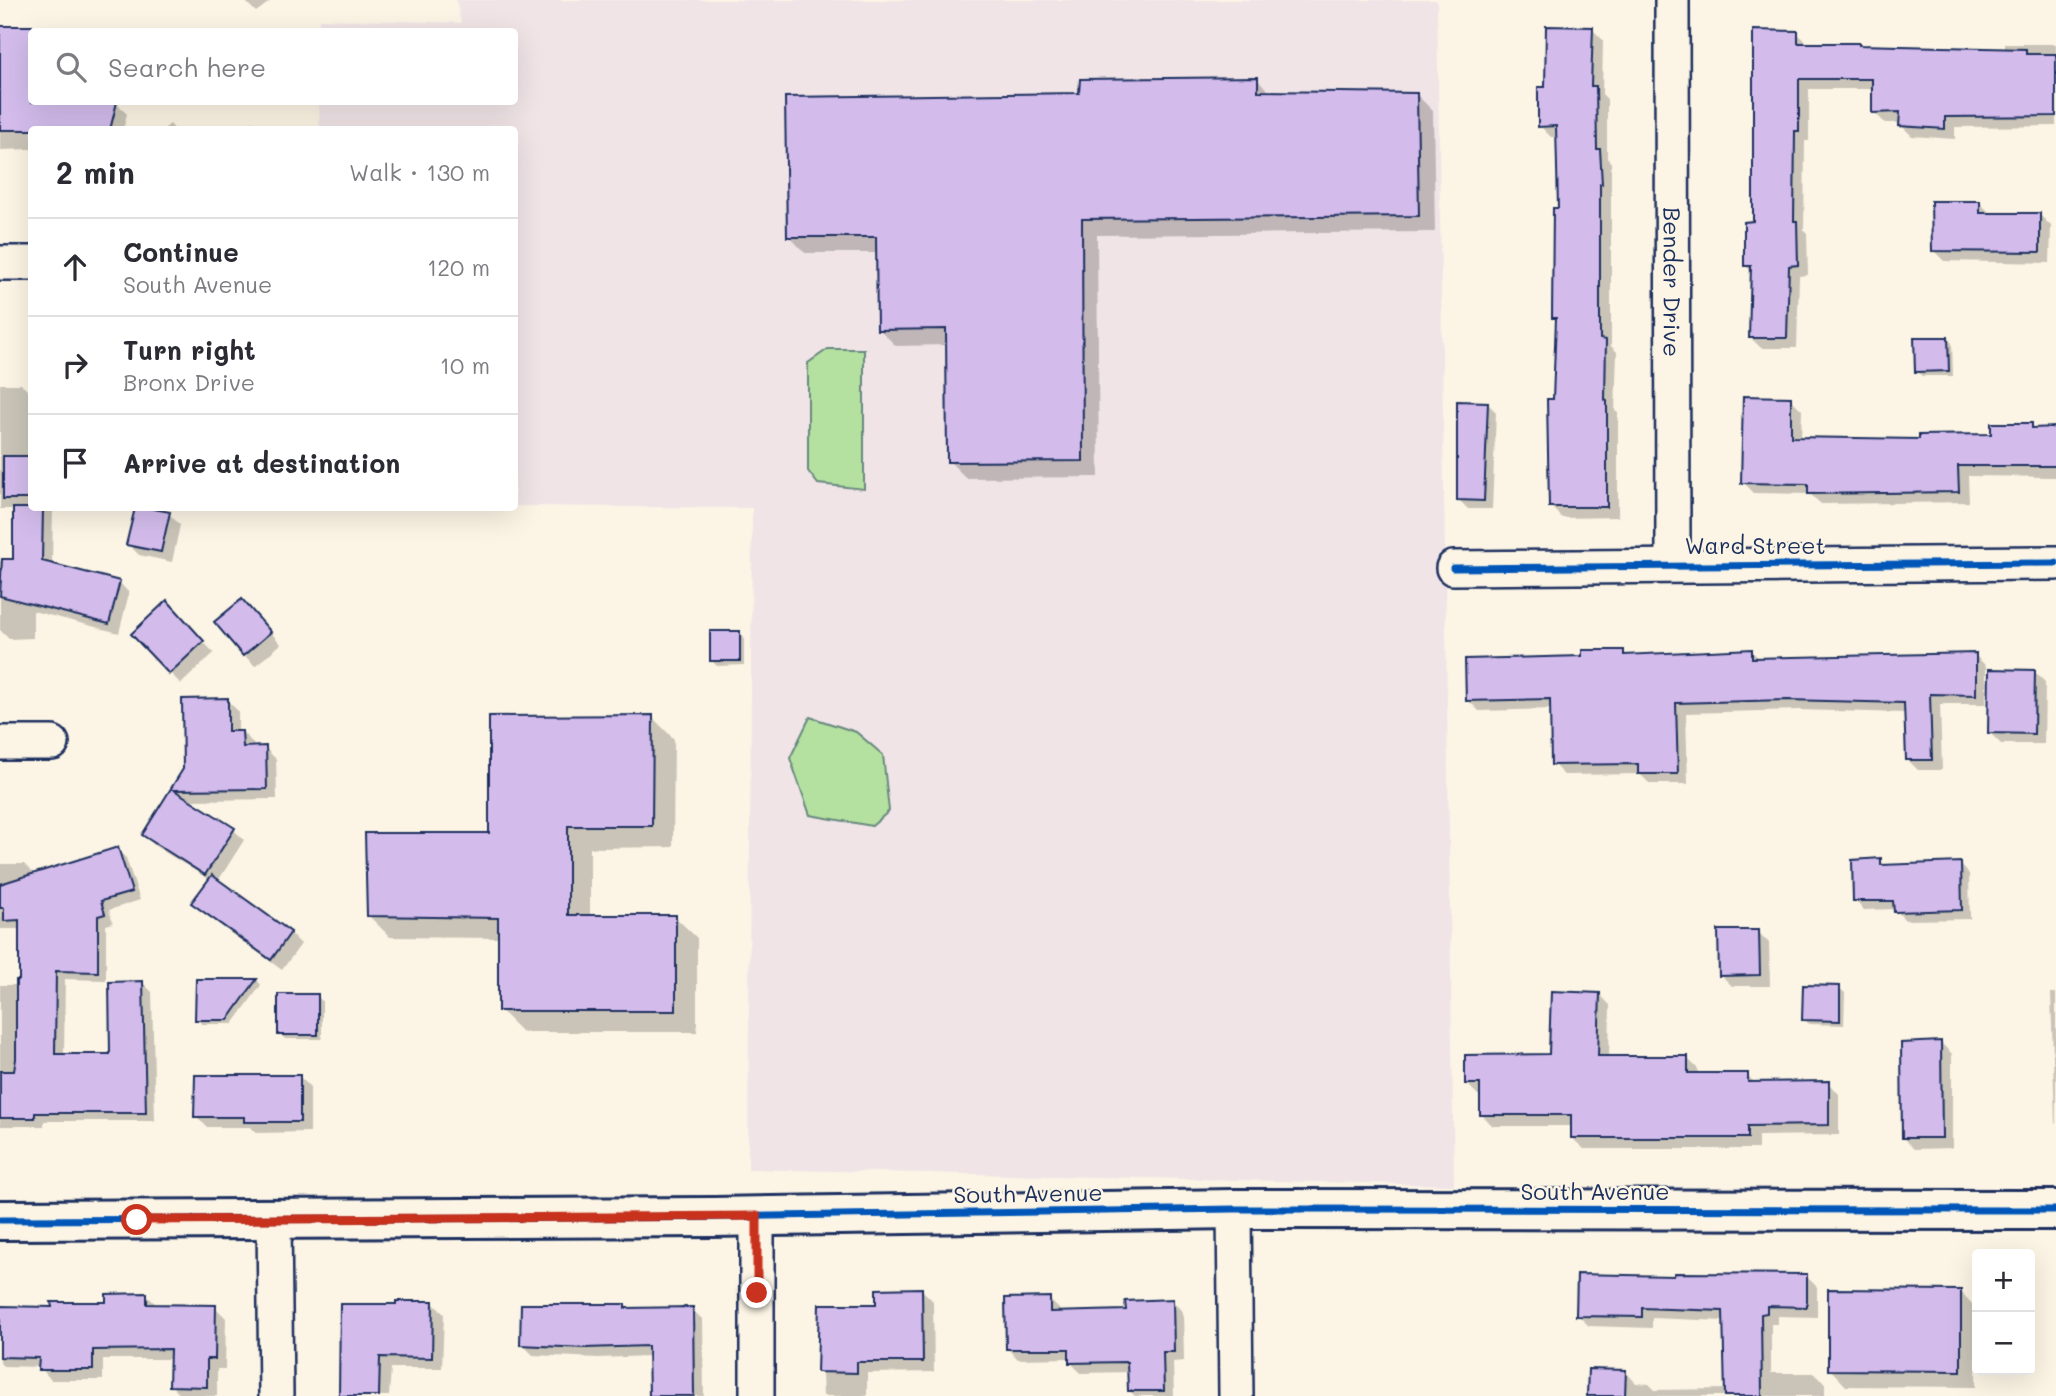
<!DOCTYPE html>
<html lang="en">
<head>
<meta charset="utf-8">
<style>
  :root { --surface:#fff; --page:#f7f7f7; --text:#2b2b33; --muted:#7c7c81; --line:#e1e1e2 }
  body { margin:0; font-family:Mali,sans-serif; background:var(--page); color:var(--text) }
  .controls { position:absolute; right:21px; bottom:21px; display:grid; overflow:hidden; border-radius:7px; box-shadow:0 7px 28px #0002 }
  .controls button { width:63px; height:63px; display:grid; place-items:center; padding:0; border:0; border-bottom:2px solid var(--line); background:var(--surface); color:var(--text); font:35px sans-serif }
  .stop { position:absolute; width:21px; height:21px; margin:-16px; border:5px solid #c8321e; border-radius:50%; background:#fff }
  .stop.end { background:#c8321e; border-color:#fff; box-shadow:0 2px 7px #0008 }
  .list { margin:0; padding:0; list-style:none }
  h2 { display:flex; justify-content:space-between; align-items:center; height:91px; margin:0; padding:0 28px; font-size:30px }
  h2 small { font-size:23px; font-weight:400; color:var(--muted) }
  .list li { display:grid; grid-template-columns:46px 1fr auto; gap:21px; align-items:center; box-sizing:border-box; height:98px; padding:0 28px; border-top:2px solid var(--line) }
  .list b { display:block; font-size:26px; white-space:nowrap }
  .list p { margin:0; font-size:23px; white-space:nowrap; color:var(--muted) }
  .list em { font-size:23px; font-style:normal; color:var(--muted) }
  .icon { flex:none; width:38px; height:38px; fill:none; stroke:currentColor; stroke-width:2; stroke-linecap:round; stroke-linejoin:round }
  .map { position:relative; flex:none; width:2056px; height:1396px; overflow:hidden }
  .search { position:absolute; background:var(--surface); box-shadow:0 7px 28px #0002; left:28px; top:28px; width:490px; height:77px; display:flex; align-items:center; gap:18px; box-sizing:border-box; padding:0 24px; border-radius:7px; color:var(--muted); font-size:26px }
  .panel { position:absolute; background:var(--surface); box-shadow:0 7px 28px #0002; left:28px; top:126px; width:490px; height:385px; border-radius:7px }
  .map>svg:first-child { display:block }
</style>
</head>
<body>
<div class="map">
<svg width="2056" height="1396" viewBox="0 0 2056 1396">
  <rect width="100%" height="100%" fill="#fcf5e5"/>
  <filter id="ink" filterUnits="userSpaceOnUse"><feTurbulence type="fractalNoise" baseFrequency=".0143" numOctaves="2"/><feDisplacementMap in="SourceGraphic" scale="14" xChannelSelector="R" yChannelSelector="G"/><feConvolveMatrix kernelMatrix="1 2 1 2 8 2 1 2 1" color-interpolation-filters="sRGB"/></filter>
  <g filter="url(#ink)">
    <polygon fill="#f0e4e7" points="456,0 1437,0 1454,1185 748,1169 752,508 515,506 514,130 320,129 319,102 514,102 514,32 319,31 319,19 461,23"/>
    <g fill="#b4e1a0" stroke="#68887f" stroke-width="2">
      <polygon points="828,349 864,349 864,489 818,484 808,471 808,363"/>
      <polygon points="810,717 856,732 883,755 889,811 872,826 810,815 790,758"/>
    </g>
    <g fill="#0003">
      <polygon points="244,0 272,0 256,12"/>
      <polygon points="0,27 37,27 41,32 32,32 32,102 116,103 127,114 123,130 32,130 32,149 0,150"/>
      <polygon points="1592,29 1603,40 1602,94 1607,99 1607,158 1611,162 1611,346 1617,352 1615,411 1618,413 1618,517 1562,518 1551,507 1557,320 1554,317 1560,210 1558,137 1551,137 1540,126 1546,89"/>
      <polygon points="1797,33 1809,44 1861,47 2005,51 2005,44 2056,44 2056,126 1955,127 1955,139 1912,136 1901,125 1901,123 1885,123 1874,112 1874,89 1809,89 1809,141 1805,141 1804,230 1807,233 1808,275 1799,276 1797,348 1761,348 1750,337 1752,272 1746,266"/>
      <polygon points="1257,79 1271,93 1417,95 1433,111 1435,232 1097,235 1099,477 966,478 949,461 948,345 896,346 879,329 878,253 805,253 789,236 1081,95"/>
      <polygon points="252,122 259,130 242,130"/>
      <polygon points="170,124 175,130 163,130"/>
      <polygon points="1979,202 1990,213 2040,215 2051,226 2050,263 1944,261 1933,250"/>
      <polygon points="1947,338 1952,343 1953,376 1922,376 1917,371"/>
      <polygon points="0,384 21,384 31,394 32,508 53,508 52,565 119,582 129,593 119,633 33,611 33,638 9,639 0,630 0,561 15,561 15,509 0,509"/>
      <polygon points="1791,399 1802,410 1801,439 1921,441 1992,435 2031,425 2035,429 2056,429 2056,477 1968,476 1969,502 1821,504 1810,494 1754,493 1743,482"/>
      <polygon points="1487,403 1496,412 1492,509 1468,509 1459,500"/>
      <polygon points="137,508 169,514 180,525 172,562 139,555 128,544"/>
      <polygon points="253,612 281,644 255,666 244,655"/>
      <polygon points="177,614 214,653 181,684 170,673"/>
      <polygon points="739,632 744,637 744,665 717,666 712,661"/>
      <polygon points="1751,651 1760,659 1975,655 1986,666 1986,704 1940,704 1942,770 1918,770 1907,759 1906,713 1799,710 1686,713 1688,784 1650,784 1640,774 1564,775 1553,764 1552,709 1479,711 1468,700 1584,657 1623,652 1628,657"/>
      <polygon points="2034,671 2045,682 2044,744 2001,744 1990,733"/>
      <polygon points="227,700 238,711 238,732 242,732 253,743 253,748 265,748 276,759 277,799 187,800 233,829 244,840 218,881 290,933 301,944 282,970 205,914 194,903 210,880 155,846 144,835"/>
      <polygon points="652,717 674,739 673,847 590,848 590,917 675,917 697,938 697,1032 522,1032 500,1010 500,938 390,937 368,915 491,835"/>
      <polygon points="117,849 126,858 140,900 109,910 113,923 106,925 106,980 65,979 64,1055 112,1055 143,983 152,992 155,1121 44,1121 44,1126 0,1126 0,985 18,985 21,982 21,929 0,929 0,864 24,864 33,873 33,876"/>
      <polygon points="1880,860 1887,867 1960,864 1969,874 1970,919 1905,920 1895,909 1864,910 1855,901"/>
      <polygon points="1758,932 1769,943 1770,986 1732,986 1721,975"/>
      <polygon points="197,980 257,980 261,985 233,1024 202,1024 197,1019"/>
      <polygon points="1839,988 1845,993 1844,1025 1809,1024 1804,1019"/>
      <polygon points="2051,993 2056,993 2056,1124 2055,1123"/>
      <polygon points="1599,994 1610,1005 1609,1058 1687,1058 1698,1069 1698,1075 1747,1075 1756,1084 1828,1083 1839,1094 1839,1135 1758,1136 1758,1149 1584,1149 1572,1138 1572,1126 1493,1126 1482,1115 1482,1095 1478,1095 1467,1084 1551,1056"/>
      <polygon points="317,996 322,1001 322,1039 285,1039 280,1034"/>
      <polygon points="1941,1043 1952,1054 1952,1148 1914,1149 1903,1138"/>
      <polygon points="299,1076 310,1087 310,1132 256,1133 251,1127 207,1127 196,1116"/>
      <polygon points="1806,1276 1817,1287 1817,1317 1778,1316 1778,1324 1771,1324 1771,1373 1814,1373 1825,1384 1825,1396 1589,1396 1625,1371 1636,1383 1649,1384 1655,1390 1727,1389 1725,1321 1652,1318 1652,1328 1589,1326 1578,1315 1676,1278"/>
      <polygon points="922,1290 933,1301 934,1372 867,1373 867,1396 823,1396 822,1375 819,1371 878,1306"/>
      <polygon points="1961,1292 1977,1309 1976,1387 1846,1386 1830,1369"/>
      <polygon points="146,1295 158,1306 215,1307 226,1318 225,1369 217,1369 217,1396 181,1396 171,1385 171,1359 103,1359 103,1380 51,1380 40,1367 3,1366 0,1363 0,1307 53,1309 108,1303"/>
      <polygon points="1049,1299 1059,1309 1060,1313 1127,1311 1172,1301 1183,1312 1184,1361 1173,1362 1174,1396 1135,1396 1130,1391 1129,1372 1081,1373 1071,1363 1071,1358 1018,1359 1008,1349"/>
      <polygon points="433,1303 444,1314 442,1368 391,1368 389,1396 341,1396"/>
      <polygon points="624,1306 628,1310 692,1309 703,1320 704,1396 651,1396 650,1356 598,1358 533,1355 522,1344"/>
    </g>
    <g fill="#d3bcec" stroke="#1b2f5e" stroke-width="2">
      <polygon points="0,26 32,26 32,102 117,102 110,130 0,130"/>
      <polygon points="1546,26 1593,27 1591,86 1596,86 1597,149 1600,149 1602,184 1600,184 1600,339 1606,340 1605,400 1607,401 1607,507 1549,507 1547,399 1553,399 1556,318 1552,318 1553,208 1558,208 1556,126 1538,127 1538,87 1545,87"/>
      <polygon points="1753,30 1798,31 1798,43 1859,43 1859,45 2026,49 2026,54 2056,54 2056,116 1945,117 1945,129 1899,126 1900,112 1872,113 1872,79 1799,79 1799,131 1795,131 1794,221 1797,221 1798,265 1789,266 1787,338 1749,338 1751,266 1744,266 1744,222 1753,221"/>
      <polygon points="1258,77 1258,91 1417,93 1419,216 1082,219 1083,461 947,462 946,329 877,330 876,237 787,237 785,97 1079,93 1080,79"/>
      <polygon points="1931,201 1980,201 1980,213 2040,213 2040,252 1932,251"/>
      <polygon points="1914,337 1948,337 1949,371 1915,372"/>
      <polygon points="1743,396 1791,397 1791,437 1919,439 1919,435 1991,434 1991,423 2032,423 2032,428 2056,427 2056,466 1958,466 1959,492 1808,494 1808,484 1741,483"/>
      <polygon points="1457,401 1488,402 1484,501 1457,500"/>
      <rect x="3" y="456" width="29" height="43"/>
      <polygon points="13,508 43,508 42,561 120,581 109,624 0,596 2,559 13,559"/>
      <polygon points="135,508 149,508 170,512 161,552 126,545"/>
      <polygon points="242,599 271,632 243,656 214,622"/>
      <polygon points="167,600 204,641 169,674 131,634"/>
      <rect x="710" y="631" width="30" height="30"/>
      <polygon points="1752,649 1752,658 1976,653 1976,695 1930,694 1932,760 1906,760 1904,703 1787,700 1676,703 1678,774 1638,774 1638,764 1551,765 1550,699 1466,701 1465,659 1582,656 1582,650 1624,650 1624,655"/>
      <polygon points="1989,669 2035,670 2034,734 1988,733"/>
      <polygon points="228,698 228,731 242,731 243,747 266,746 267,789 174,790 235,828 205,875 142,835 183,769 182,699"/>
      <polygon points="653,715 652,826 568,826 568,915 676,915 676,1011 498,1011 498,918 367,916 365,833 489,833 489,716"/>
      <polygon points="118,847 132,892 101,901 105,914 98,916 98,972 56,971 55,1054 110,1054 109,982 143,981 146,1113 35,1113 35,1118 0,1118 0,1071 14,1071 16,1059 16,980 19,980 19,920 4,921 4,908 0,908 0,884"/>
      <polygon points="1881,858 1881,865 1961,862 1962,910 1894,912 1893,901 1853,901 1852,860"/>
      <polygon points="212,875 291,932 271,960 191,903"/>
      <polygon points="1718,930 1759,930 1760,975 1719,976"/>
      <polygon points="196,979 257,979 228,1020 195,1020"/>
      <polygon points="1803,985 1840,986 1840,1021 1802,1020"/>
      <polygon points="1551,991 1600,993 1598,1056 1688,1056 1688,1073 1748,1073 1748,1082 1829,1081 1829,1125 1748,1126 1748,1138 1571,1138 1571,1115 1480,1115 1480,1084 1465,1084 1465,1055 1549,1054"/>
      <rect x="278" y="994" width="40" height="41"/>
      <polygon points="1941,1041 1942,1138 1902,1138 1901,1043"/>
      <polygon points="195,1075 300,1075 300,1122 244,1122 244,1117 194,1117"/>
      <polygon points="1675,1273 1807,1274 1807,1307 1767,1306 1767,1313 1761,1314 1762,1396 1725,1396 1723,1311 1642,1308 1642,1317 1576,1316 1577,1274 1674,1276"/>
      <polygon points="922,1288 923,1362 857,1362 857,1373 817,1372 819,1304 876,1304 876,1289"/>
      <polygon points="1828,1289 1961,1290 1961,1371 1828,1370"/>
      <polygon points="147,1293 147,1304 216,1305 215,1359 207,1359 207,1387 169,1386 170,1349 93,1350 93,1370 38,1370 39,1358 0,1357 0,1306 52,1307 51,1302 106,1302 106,1294"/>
      <polygon points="1050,1297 1050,1312 1126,1310 1125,1301 1173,1299 1174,1352 1163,1352 1164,1391 1128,1391 1127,1362 1069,1363 1069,1349 1006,1349 1005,1298"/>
      <polygon points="396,1301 433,1301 432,1358 380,1357 379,1396 339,1396 340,1304 396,1304"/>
      <polygon points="521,1304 625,1304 625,1308 693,1307 694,1396 649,1396 648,1346 585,1348 520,1345"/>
      <polygon points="1588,1369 1626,1370 1625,1396 1587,1396"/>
    </g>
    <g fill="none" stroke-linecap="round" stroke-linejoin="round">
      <g stroke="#1b2f5e" stroke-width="38">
        <g id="street">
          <path id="s1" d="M1672,0L1673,565"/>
          <polyline points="0,263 32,263"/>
          <polyline points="1453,568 2056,563"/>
          <polyline points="0,743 52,743"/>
          <polyline points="1234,1209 1236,1396"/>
          <polyline points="757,1216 757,1396"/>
          <polyline points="274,1220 276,1396"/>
        </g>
      </g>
      <g stroke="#1b2f5e" stroke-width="44">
        <polyline id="secondary" points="0,1220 713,1217 1234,1209 2056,1210"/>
      </g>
      <use href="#street" stroke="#fcf5e5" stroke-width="33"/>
      <use href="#secondary" stroke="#fcf5e5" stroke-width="38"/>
      <g stroke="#fcf5e5" stroke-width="11">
        <g id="cycleway">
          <polyline points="1453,568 2056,563"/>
          <polyline points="0,1220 713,1217 1234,1209 2056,1210"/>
        </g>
      </g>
      <use href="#cycleway" stroke="#0057b8" stroke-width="7"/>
    </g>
  </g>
  <g fill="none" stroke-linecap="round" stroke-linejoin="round" filter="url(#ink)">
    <polyline stroke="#c8321e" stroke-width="9" points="137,1220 757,1216 757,1293"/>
  </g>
  <g text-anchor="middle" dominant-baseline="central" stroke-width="5" stroke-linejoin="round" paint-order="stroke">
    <g font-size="23" fill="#1b2f5e" stroke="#fcf5e5">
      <text stroke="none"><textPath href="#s1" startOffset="282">Bender Drive</textPath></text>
      <text x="1755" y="545">Ward Street</text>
      <text x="1595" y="1191">South Avenue</text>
      <text transform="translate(1028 1193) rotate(-1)">South Avenue</text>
    </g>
  </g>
</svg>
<div class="controls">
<button>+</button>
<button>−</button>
</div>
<div class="stop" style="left:137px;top:1220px"></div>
<div class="stop end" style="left:757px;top:1293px"></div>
<div class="search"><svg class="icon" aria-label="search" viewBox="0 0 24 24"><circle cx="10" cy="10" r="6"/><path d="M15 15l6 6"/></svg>Search here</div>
<section class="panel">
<h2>2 min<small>Walk · 130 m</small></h2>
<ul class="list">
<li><svg class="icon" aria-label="ahead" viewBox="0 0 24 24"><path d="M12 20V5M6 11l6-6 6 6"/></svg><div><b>Continue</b><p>South Avenue</p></div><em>120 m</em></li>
<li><svg class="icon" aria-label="right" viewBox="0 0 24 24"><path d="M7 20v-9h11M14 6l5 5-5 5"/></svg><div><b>Turn right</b><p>Bronx Drive</p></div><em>10 m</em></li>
<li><svg class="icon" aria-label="arrive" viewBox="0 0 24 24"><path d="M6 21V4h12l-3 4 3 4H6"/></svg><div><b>Arrive at destination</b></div></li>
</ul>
</section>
</div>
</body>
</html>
